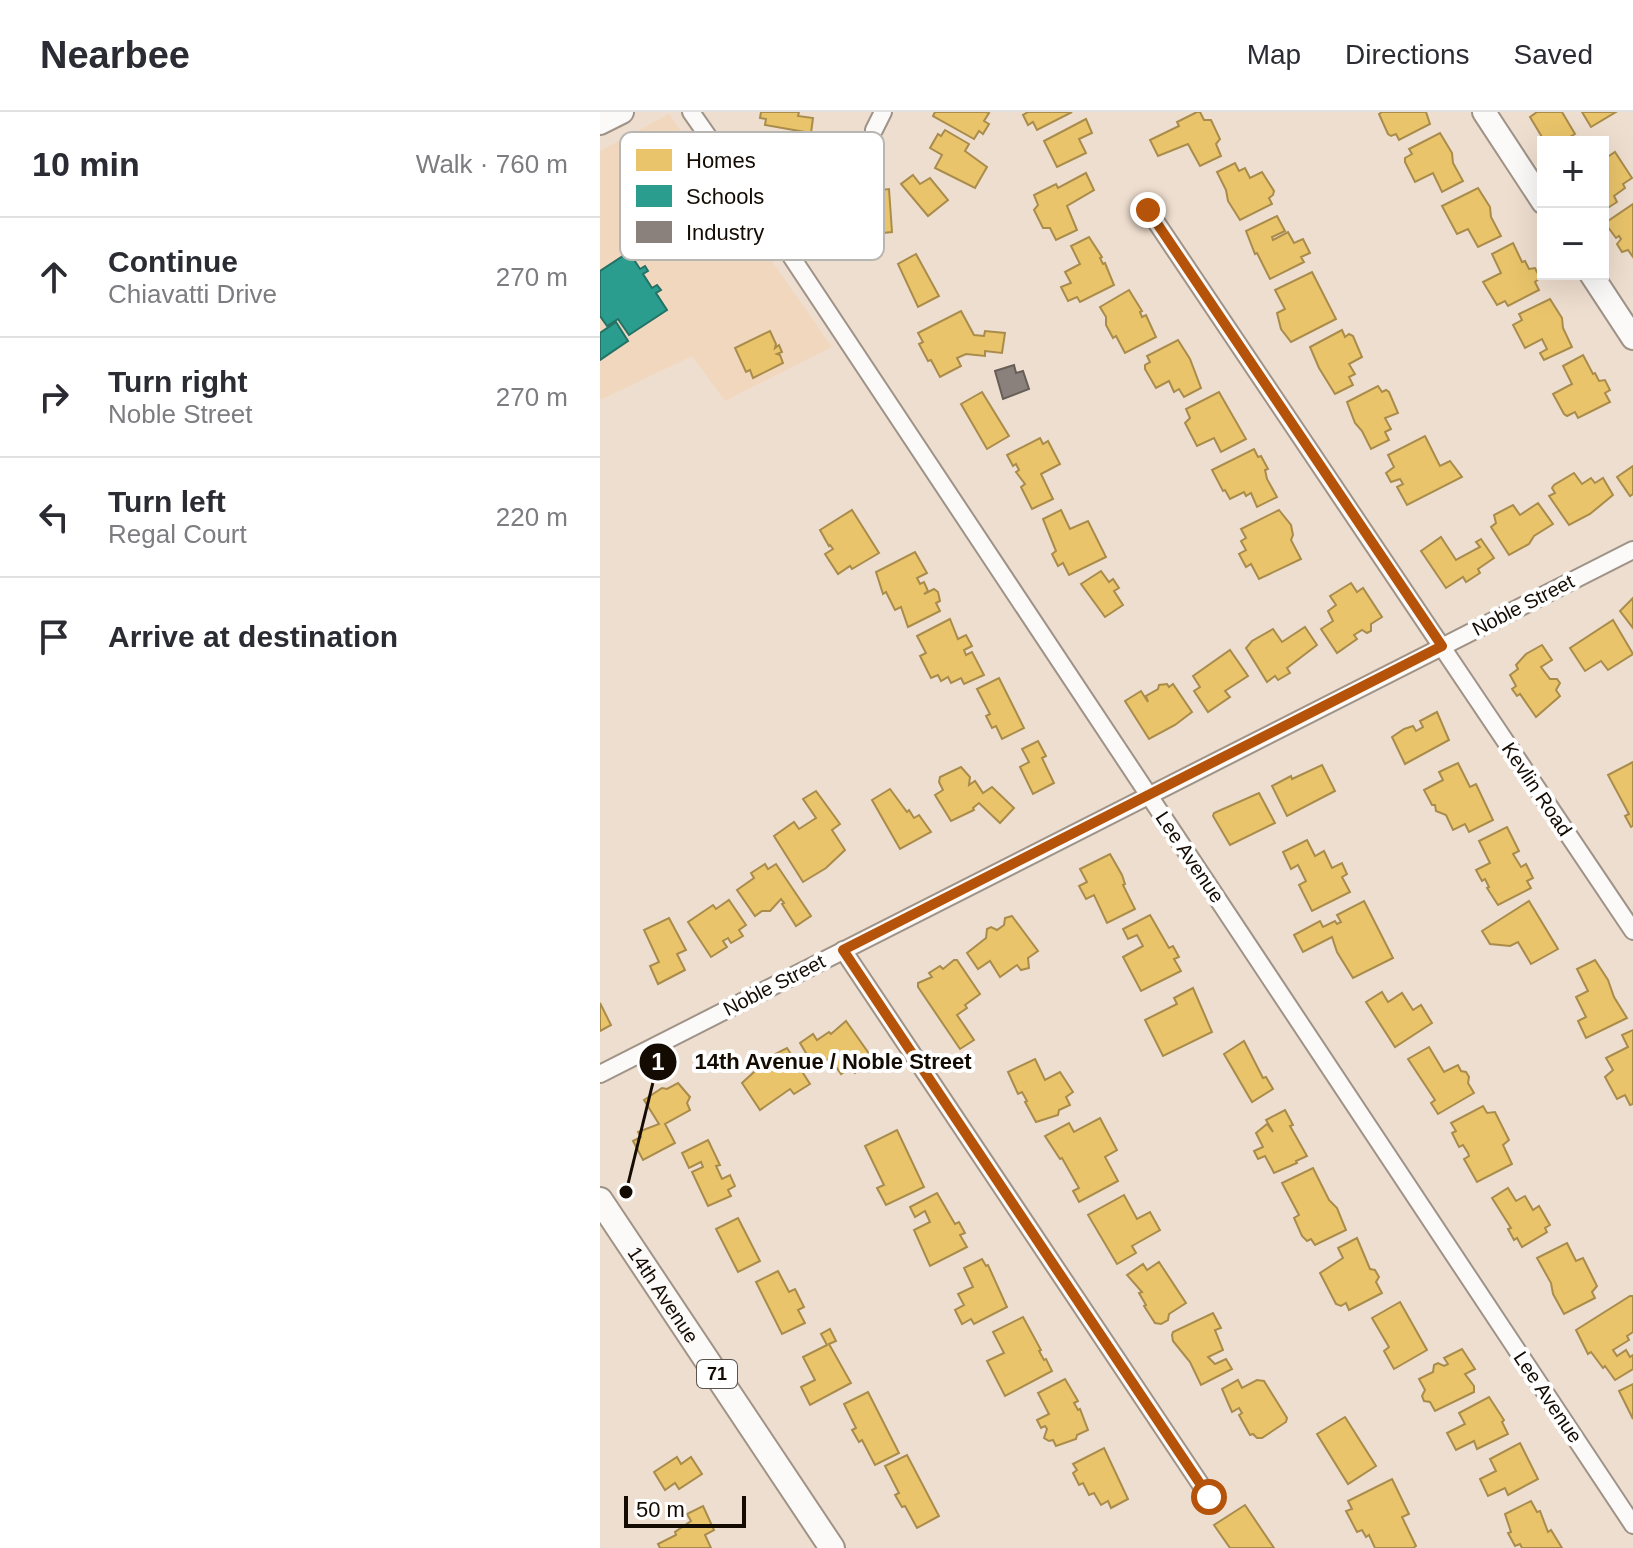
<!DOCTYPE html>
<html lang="en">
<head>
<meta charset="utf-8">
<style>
  :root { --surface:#fff; --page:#f7f7f7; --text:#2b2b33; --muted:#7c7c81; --line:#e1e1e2 }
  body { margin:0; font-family:Arial,sans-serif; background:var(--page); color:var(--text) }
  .controls { position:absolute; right:24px; top:24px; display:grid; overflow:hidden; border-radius:0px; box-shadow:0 8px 32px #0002 }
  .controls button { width:72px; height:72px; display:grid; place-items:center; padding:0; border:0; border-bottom:2px solid var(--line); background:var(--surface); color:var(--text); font:40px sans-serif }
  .scale { position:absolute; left:24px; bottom:20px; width:122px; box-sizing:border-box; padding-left:8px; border:4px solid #140b03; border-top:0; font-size:22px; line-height:28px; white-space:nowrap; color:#140b03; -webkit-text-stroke:6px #fff; paint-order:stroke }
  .stop { position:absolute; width:24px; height:24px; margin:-18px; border:6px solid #b45309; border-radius:50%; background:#fff }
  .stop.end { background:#b45309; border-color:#fff; box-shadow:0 2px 8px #0008 }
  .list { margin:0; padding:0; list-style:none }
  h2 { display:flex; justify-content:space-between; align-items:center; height:104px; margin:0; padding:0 32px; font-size:34px }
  h2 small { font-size:26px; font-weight:400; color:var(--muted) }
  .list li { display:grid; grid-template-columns:52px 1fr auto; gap:24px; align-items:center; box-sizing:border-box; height:120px; padding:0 32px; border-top:2px solid var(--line) }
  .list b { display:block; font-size:30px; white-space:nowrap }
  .list p { margin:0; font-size:26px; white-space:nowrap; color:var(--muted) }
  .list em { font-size:26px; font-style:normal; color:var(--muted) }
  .icon { flex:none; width:44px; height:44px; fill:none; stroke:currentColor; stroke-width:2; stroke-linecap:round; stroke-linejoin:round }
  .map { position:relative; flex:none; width:1033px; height:1436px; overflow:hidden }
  header { display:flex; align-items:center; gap:48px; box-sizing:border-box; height:112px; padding:0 40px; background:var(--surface); border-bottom:2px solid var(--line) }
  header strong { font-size:38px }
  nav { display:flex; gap:44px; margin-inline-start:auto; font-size:28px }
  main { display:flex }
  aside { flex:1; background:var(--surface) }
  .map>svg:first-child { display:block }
</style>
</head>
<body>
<header>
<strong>Nearbee</strong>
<nav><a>Map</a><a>Directions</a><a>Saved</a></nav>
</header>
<main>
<aside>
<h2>10 min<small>Walk · 760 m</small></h2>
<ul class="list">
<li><svg class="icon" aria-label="ahead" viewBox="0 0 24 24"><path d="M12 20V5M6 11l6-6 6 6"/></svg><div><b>Continue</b><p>Chiavatti Drive</p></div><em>270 m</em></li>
<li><svg class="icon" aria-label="right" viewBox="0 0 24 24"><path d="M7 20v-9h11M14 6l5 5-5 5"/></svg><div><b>Turn right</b><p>Noble Street</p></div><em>270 m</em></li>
<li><svg class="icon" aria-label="left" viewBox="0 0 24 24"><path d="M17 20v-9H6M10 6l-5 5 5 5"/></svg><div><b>Turn left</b><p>Regal Court</p></div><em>220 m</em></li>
<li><svg class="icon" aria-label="arrive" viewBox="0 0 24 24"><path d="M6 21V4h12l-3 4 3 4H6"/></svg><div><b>Arrive at destination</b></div></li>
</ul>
</aside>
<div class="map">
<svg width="1033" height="1436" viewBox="0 0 1033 1436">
  <rect width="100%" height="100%" fill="#eedecf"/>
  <polygon fill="#f1d7be" points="69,2 232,235 125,289 92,244 0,288 0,39"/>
  <g fill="#e9c46a" stroke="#a98c4b" stroke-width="2">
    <polygon points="161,0 199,0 198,4 213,6 211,21 165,13 166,7 160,6"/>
    <polygon points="335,0 386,0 389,1 384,9 389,12 383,22 379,19 374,27 333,4"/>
    <polygon points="428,0 472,0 437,18 433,10 428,13 423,3"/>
    <polygon points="597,0 600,0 604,8 611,8 620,27 616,32 621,44 600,54 588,32 558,44 550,28 579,14 577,10"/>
    <polygon points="782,0 826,0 830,12 799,28 796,22 791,24 788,22 779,2"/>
    <polygon points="937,0 962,0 975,22 961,30 945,30 930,5"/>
    <polygon points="982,0 1016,0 991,15"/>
    <polygon points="486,7 492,21 479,27 486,41 457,55 444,29"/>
    <polygon points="345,18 369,32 365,39 387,55 375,76 335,56 342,43 330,36 338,22 341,24"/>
    <polygon points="840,21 852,41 853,51 863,69 842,80 833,61 815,70 805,50 805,46 812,42 809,37"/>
    <polygon points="1015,40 1032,66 1023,72 1025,76 1014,84 1017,90 1003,99 1003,48"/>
    <polygon points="635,51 639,59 645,56 650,66 662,60 674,79 673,83 669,86 672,92 640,108 628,89 626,78 617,60"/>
    <polygon points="486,61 494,78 467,94 477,118 456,128 450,116 443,116 434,98 438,93 434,83 456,72 458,76"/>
    <polygon points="313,63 320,72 330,66 348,88 328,104 301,72"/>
    <polygon points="878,76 890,95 891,105 901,124 878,135 868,117 857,122 842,94"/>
    <polygon points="289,77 292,120 264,123 260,92 274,90 272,79"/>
    <polygon points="1033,92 1033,145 1028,138 1022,140 1017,132 1021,127 1019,124 1016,126 1005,111"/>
    <polygon points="677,104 685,119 672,125 673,128 688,120 694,131 703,127 710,141 701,145 704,150 670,167 657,141 655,142 646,119"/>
    <polygon points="489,125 502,145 500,146 503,152 505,151 514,173 480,190 477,185 468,189 461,175 471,171 465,160 480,152 471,134"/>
    <polygon points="913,131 922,150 925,149 929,157 935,156 940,166 935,170 939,178 908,194 905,189 897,193 883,170 901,161 892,142"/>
    <polygon points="316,142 339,184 318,195 298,152"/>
    <polygon points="712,160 736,207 691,230 681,217 677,201 685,197 675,178"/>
    <polygon points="529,178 542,199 540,200 542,205 546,203 556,225 525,241 516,224 513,226 506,213 506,205 500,195"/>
    <polygon points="950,187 962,206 963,216 972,235 944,248 940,241 947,237 942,227 925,236 913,213 922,208 919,202"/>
    <polygon points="361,199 374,223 384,224 385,219 405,221 402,241 385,239 385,244 366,242 357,246 361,254 340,265 331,248 328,249 319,232 323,230 318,221"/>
    <polygon points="742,218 745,225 749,222 753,224 762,245 749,252 755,262 749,265 753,273 735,282 719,256 710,235"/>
    <polygon points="170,219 176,232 175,236 179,233 182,240 177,242 180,243 183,251 153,266 150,258 146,260 135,236"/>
    <polygon points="578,228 590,247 601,276 584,285 579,277 574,280 569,269 556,276 545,257 545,253 550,250 547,244"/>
    <polygon points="983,243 993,262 995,261 999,269 1005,268 1010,278 1005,281 1010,290 978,306 975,300 967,304 964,302 953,282 972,272 963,254"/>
    <polygon points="778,274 782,280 786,278 789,280 798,301 785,306 791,317 785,320 789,328 771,337 762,319 755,311 747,290"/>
    <polygon points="382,280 409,324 387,337 361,292"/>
    <polygon points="619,280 646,327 621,340 614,326 597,334 585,311 590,306 586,297"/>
    <polygon points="825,324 840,354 850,349 862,365 807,393 797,375 803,372 800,367 791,370 786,361 794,355 788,343"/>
    <polygon points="440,326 443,332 448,329 460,352 441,362 453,387 432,397 421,375 425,372 416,360 419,358 416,352 413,354 407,343"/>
    <polygon points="654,337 658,345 661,344 668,357 665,358 667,367 677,385 657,395 651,381 646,384 644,380 630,387 625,378 623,379 612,358"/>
    <polygon points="1033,354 1033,382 1030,384 1017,365"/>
    <polygon points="974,361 982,372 991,366 995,371 1003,366 1013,383 990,402 969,413 949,384 955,381 952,376 954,373"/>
    <polygon points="938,391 953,412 934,424 929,432 909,443 891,415 896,411 894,403 913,393 920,403"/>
    <polygon points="252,398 279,441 252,457 250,454 238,462 225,442 233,437 230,433 229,434 220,418"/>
    <polygon points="461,398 470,417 488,409 506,445 469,463 463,451 458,454 452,442 456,439 443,407"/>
    <polygon points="679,398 691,413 693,423 691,428 701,447 659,467 651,452 646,455 639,442 646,438 641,429 646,426 641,417"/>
    <polygon points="841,425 856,448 880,435 876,430 881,427 894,446 878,457 880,461 866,470 863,465 846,476 821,439"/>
    <polygon points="315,440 327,461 317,466 320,472 324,470 328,479 324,482 334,477 338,480 340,489 336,491 340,499 308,515 301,495 295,498 286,480 283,482 276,460"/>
    <polygon points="501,459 509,470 513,467 519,476 514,479 523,493 505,505 481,472"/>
    <polygon points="751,471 757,480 763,476 782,505 771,512 771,519 767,521 762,518 754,523 757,527 737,541 721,517 733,509 728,499 736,493 730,484"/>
    <polygon points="1033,486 1033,516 1020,499"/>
    <polygon points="350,507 358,527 366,523 372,534 364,538 366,543 372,540 384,563 364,572 361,566 351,571 348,565 341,569 338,563 331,566 320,544 326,541 317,524"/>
    <polygon points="1013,508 1033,542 1008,558 1001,549 985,559 970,536"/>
    <polygon points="705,515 717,533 687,556 690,561 678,568 675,564 667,570 646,536 652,529 673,517 682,530"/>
    <polygon points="942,533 952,548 941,555 950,567 957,567 960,571 956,578 960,584 936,605 920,582 917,584 912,577 916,574 910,563 918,557 916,553 926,542"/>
    <polygon points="630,538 648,564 625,579 630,585 608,600 594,579 600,575 593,564"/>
    <polygon points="399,566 424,616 402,627 396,614 392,616 386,604 390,602 377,577"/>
    <polygon points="567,572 569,575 573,572 592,600 575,613 549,627 525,589 541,579 548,590 546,584 558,577 559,573"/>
    <polygon points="837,600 849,628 805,652 792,625 804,617 813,614 816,619 823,615 820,609"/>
    <polygon points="438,629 446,644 442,646 454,671 433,682 420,655 429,650 422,637"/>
    <polygon points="1033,650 1033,714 1031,715 1025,704 1029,702 1008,663"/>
    <polygon points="858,651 870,675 876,672 893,708 869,720 865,712 853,718 846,703 836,699 835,693 832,693 824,678 843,668 839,660"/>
    <polygon points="722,653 735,679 687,704 672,674 691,664 692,667"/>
    <polygon points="361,655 370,665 369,673 375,669 383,681 392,675 414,696 400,711 379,691 373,696 374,698 351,709 335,683 343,678 339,670 340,665"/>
    <polygon points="290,677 307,700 309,698 314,706 319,703 331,720 300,737 272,688"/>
    <polygon points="216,679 240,712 232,718 245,738 226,756 203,770 174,724 194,710 199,717 216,706 203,687"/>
    <polygon points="659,681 675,711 630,733 613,704 614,701"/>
    <polygon points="907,715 919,739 913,742 921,755 926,752 933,766 927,769 931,776 898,793 887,776 889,775 885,767 882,769 876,758 890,751 879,729"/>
    <polygon points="707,728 715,744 724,739 732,756 742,751 747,762 742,765 750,780 712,799 699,773 706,769 698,753 691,757 683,740"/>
    <polygon points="510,742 522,763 525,772 523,773 535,797 507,811 494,783 486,787 479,774 487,770 480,757"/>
    <polygon points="165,752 168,757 176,752 211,804 196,814 182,792 184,791 181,787 170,799 162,799 155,804 137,778 154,766 151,761"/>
    <polygon points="129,788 146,813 139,818 143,824 131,831 128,826 123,829 127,835 111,845 88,810 113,793 116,797"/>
    <polygon points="764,789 793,846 753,866 737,840 732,825 703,840 694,823 720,809 723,815 735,809 737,812 741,810 737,803"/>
    <polygon points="929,789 958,837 931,852 918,830 910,834 890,832 882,819"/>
    <polygon points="550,803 569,836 573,834 579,845 574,847 581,859 541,879 523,845 543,834 537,823 528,827 523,817"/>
    <polygon points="412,804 438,839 428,846 429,856 421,858 417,853 400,865 390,849 378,857 367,841 386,826 387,817 391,815 397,818 404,813 405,806"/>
    <polygon points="69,806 86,838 77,842 85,858 58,872 50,854 59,850 44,818"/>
    <polygon points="354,848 357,848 380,882 365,893 367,896 357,903 374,928 360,937 318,875 318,871 332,865 329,861 340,854 343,857"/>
    <polygon points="995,848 1008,868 1014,885 1027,906 986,926 978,909 986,905 976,885 988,879 977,857"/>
    <polygon points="593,876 612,920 563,944 545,908 577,892 574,886"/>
    <polygon points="782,880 788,890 802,881 813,898 821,893 832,911 795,935 766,890"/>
    <polygon points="0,891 11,913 0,919"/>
    <polygon points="246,909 270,943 261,949 262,956 255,961 250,956 241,962 230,946 215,956 200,931 213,922 217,928 229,920 231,922"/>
    <polygon points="1033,918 1033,992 1030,993 1025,983 1017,987 1005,965 1013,958 1006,946 1028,935 1022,923"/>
    <polygon points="644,929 663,966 666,965 673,977 652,990 624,942"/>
    <polygon points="829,935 844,960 858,953 861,959 866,960 869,965 868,971 874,981 838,1002 831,991 835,988 808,947"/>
    <polygon points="187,936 210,972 194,982 190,977 160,998 142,971 165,950 163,948"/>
    <polygon points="435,947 445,968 460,960 473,980 466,985 470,993 459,998 458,1003 436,1010 425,990 427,989 422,980 418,982 408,960"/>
    <polygon points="78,971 90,985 87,991 90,998 65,1012 75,1031 43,1048 33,1029 41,1025 38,1020 59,1012 44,988 62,976 67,977"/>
    <polygon points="883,994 887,1001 895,1000 909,1028 903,1033 912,1052 877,1070 864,1047 869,1044 868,1041 863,1033 859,1035 852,1021 856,1019 851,1011"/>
    <polygon points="685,998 693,1013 690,1014 707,1044 696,1049 697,1051 674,1061 665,1044 658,1047 654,1039 663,1035 656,1021 667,1012 673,1020 666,1008"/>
    <polygon points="500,1006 517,1038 505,1045 518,1069 479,1090 473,1079 479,1076 462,1046 460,1047 445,1024 469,1011 474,1020"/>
    <polygon points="297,1018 324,1075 286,1093 277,1076 284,1073 265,1034"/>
    <polygon points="108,1028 120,1053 116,1054 122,1067 130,1063 135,1074 128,1078 131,1084 108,1094 92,1060 103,1055 101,1050 89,1056 82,1041"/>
    <polygon points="713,1056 729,1088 737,1096 746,1118 715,1133 711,1127 707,1129 702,1124 694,1106 699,1103 682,1071"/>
    <polygon points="908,1076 916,1089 925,1084 933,1098 939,1094 950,1113 945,1116 947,1120 922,1135 917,1126 914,1128 908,1117 911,1116 892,1086"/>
    <polygon points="337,1081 355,1112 359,1110 365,1121 360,1123 367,1135 330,1154 314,1118 330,1110 325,1099 315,1105 310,1095"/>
    <polygon points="524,1083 537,1107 550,1100 560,1118 532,1134 536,1141 517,1152 488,1103"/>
    <polygon points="138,1106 160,1149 138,1160 116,1117"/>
    <polygon points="757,1126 770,1157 775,1158 779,1165 776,1170 782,1181 749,1198 746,1191 741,1194 736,1192 720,1161 743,1146 738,1136"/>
    <polygon points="967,1131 976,1149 983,1146 997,1174 992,1180 995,1186 964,1202 953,1182 951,1171 937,1146"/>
    <polygon points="382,1147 386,1154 388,1153 407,1195 374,1212 371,1207 362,1212 355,1198 364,1193 358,1182 373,1175 364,1156"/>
    <polygon points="559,1150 586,1191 569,1202 568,1208 561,1212 555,1211 544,1194 546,1193 539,1181 542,1180 527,1163 543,1152 547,1158"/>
    <polygon points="178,1159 189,1180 195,1177 204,1195 198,1198 205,1211 182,1222 156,1170"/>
    <polygon points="1030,1184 1033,1184 1033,1220 1027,1224 1029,1228 1013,1238 1017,1244 1026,1238 1030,1245 1033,1243 1033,1257 1015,1268 1005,1254 1003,1256 991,1240 988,1242 976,1218"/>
    <polygon points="800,1190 827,1238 794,1257 784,1239 789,1235 772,1206"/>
    <polygon points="613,1201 621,1216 615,1218 623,1238 608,1245 615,1252 626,1247 632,1257 601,1273 590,1250 573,1229 572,1223 573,1220"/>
    <polygon points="423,1205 441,1238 439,1239 444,1248 446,1247 452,1259 405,1284 387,1249 404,1241 393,1220"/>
    <polygon points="230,1217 236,1229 229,1232 251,1271 210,1293 201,1275 215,1268 203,1245 227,1233 221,1222"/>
    <polygon points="862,1237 875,1257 865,1262 874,1274 874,1280 835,1299 830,1290 824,1289 822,1284 825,1278 819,1267 833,1260 834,1253 838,1251 844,1254 848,1252 844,1246"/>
    <polygon points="465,1267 478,1289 474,1291 478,1298 480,1297 488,1318 477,1323 476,1327 456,1334 453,1328 449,1329 444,1326 447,1317 445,1314 441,1316 437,1308 449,1302 438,1281"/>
    <polygon points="638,1268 642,1276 657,1268 664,1269 687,1306 686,1310 662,1326 657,1326 653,1322 650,1323 639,1303 642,1301 639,1296 632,1300 622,1277"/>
    <polygon points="1033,1272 1033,1307 1019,1279"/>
    <polygon points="268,1280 299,1341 275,1353 262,1328 259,1330 252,1318 256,1316 244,1292"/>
    <polygon points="889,1285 904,1308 902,1310 908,1322 877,1337 874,1329 856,1338 847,1321 865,1312 859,1301"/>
    <polygon points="745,1305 776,1354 748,1372 717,1322"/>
    <polygon points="920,1331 938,1367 908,1383 905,1376 888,1384 880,1367 896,1359 890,1347"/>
    <polygon points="504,1336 528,1387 511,1396 508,1389 501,1393 494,1381 489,1383 483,1371 479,1373 473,1361 477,1358 473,1352"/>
    <polygon points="307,1343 339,1404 317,1416 305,1394 302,1395 295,1383 299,1381 285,1354"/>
    <polygon points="77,1345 81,1352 91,1345 102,1362 79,1377 75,1371 65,1378 54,1360"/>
    <polygon points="792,1367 809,1402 802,1405 816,1434 813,1436 775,1436 769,1423 766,1425 762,1418 757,1420 746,1399 752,1397 748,1389"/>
    <polygon points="931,1389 937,1400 940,1399 948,1420 951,1418 962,1436 922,1436 920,1432 915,1434 908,1421 911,1420 905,1402"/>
    <polygon points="645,1393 674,1436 630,1436 614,1413"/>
    <polygon points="103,1394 114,1418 105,1423 111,1436 60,1436 58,1432 76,1423 75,1420 91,1409 87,1402"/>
  </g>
  <g fill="#2a9d8f" stroke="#237165" stroke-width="2">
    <polygon points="29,140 40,157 45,154 48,159 43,162 52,176 57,173 61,178 56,181 67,198 29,223 18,207 7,214 0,204 0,159"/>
    <polygon points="16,210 28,229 0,248 0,221"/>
  </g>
  <polygon fill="#8a817c" stroke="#675e58" stroke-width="2" points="414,253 416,261 423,259 429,277 403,287 395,259"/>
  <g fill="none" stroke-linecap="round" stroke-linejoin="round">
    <g stroke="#9f9388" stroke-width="20">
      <g id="street">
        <polyline points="91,0 181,129 1033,1413"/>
        <polyline points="274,18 283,0"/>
        <polyline points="548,98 1033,819"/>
        <polyline points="243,838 609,1385"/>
        <polyline points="0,962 1033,438"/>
      </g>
    </g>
    <g stroke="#9f9388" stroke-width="26">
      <g id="secondary">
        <polyline points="884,0 943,90"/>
        <polyline points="0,11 22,0"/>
        <polyline points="991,162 1033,226"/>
      </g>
    </g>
    <g stroke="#9f9388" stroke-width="28">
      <g id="primary">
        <path id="s1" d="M0,1088L232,1436"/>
      </g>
    </g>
    <use href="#street" stroke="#fcfaf8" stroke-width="16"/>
    <use href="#secondary" stroke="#fcfaf8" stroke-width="22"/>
    <use href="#primary" stroke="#fcfaf8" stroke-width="24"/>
  </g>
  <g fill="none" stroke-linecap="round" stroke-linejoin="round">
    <polyline stroke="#b45309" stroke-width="10" points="548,98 842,534 243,838 609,1385"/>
  </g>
  <g text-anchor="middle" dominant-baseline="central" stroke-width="8" stroke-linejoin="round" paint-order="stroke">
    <rect fill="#fff" stroke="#5a544f" stroke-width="2" x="97" y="1248" width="40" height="28" rx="6"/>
    <g font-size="18" font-weight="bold" fill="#140b03">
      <text x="117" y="1262">71</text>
    </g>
    <g font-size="20" fill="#140b03" stroke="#fff">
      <text transform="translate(923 493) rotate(-27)">Noble Street</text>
      <text transform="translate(937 677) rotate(56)">Kevlin Road</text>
      <text transform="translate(590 745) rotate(56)">Lee Avenue</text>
      <text transform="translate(174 873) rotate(-27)">Noble Street</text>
      <text stroke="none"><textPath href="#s1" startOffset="114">14th Avenue</textPath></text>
      <text transform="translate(948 1285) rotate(56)">Lee Avenue</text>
    </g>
  </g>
  <rect x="20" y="20" width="264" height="128" rx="12" fill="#fff" stroke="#b8b6b3" stroke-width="2"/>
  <rect x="36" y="37" width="36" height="22" fill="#e9c46a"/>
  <rect x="36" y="73" width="36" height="22" fill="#2a9d8f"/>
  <rect x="36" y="109" width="36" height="22" fill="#8a817c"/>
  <g font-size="22" fill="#140b03">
    <text x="86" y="56">Homes</text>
    <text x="86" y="92">Schools</text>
    <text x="86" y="128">Industry</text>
  </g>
  <path fill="none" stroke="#140b03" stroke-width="3" d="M26 1080L58 950"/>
  <g fill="#140b03" stroke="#fff" stroke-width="3">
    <circle cx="26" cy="1080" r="8"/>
    <circle cx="58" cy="950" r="20"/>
  </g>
  <g font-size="24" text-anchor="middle" font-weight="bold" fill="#fff">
    <text x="58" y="958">1</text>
  </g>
  <g font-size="22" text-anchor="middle" font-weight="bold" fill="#140b03" stroke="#fff" stroke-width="8" stroke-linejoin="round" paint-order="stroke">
    <text x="233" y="957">14th Avenue / Noble Street</text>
  </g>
</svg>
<div class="controls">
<button>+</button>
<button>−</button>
</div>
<div class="scale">50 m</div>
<div class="stop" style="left:609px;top:1385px"></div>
<div class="stop end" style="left:548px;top:98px"></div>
</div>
</main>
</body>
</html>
